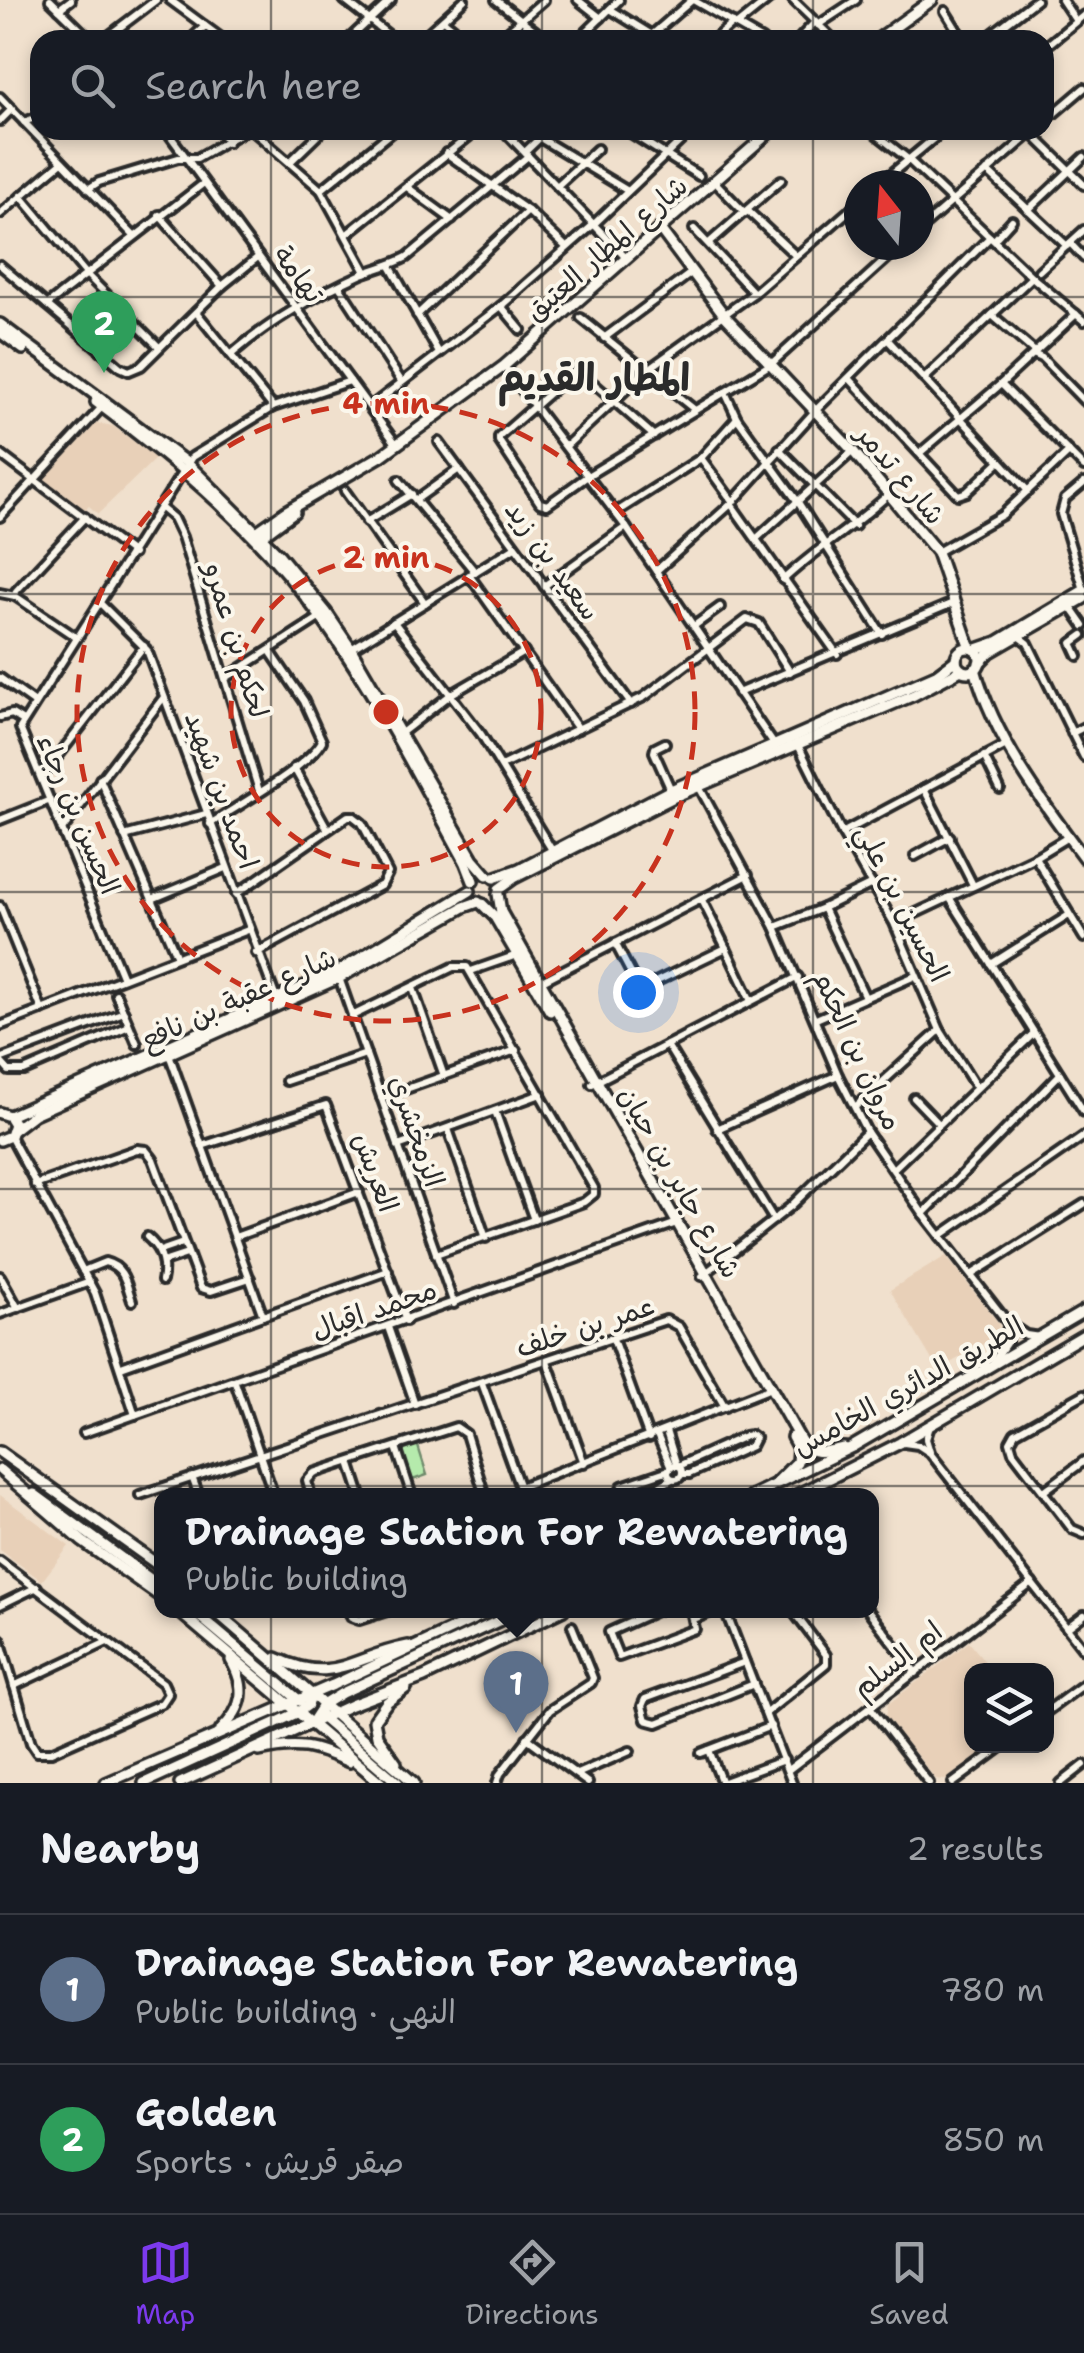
<!DOCTYPE html>
<html lang="en">
<head>
<meta charset="utf-8">
<style>
  :root { --surface:#171b24; --page:#20242c; --text:#f1f3f6; --muted:#9ea1a6; --line:#363941; --accent:#7c3aed }
  body { margin:0; font-family:"Shantell Sans","Playpen Sans Arabic",sans-serif; background:var(--page); color:var(--text) }
  .controls { position:absolute; right:30px; bottom:30px; display:grid; overflow:hidden; border-radius:20px; box-shadow:0 5px 15px #0003 }
  .controls button { width:90px; height:90px; display:grid; place-items:center; padding:0; border:0; border-bottom:2px solid var(--line); background:var(--surface); color:var(--text); font:50px sans-serif }
  .compass { position:absolute; left:844px; top:170px; width:90px; height:90px; border-radius:50%; background:var(--surface); box-shadow:0 5px 15px #0003; rotate:343deg }
  .you { position:absolute; left:638px; top:992px; width:35px; height:35px; margin:-25px; border:8px solid #fff; border-radius:50%; background:#1a73e8; box-shadow:0 0 0 15px #1a73e833 }
  .badge { display:grid; place-items:center; width:65px; height:65px; border-radius:50%; background:var(--accent); color:#fff; font-size:32px; font-weight:700 }
  .pin { position:absolute; translate:-50% -82px; filter:drop-shadow(0 2px 5px #0008) }
  .pin::after { content:''; position:absolute; top:52px; width:35px; height:30px; background:inherit; clip-path:polygon(0 0,100% 0,50% 100%) }
  .popup { position:absolute; left:154px; top:1488px; width:725px; height:130px; box-sizing:border-box; display:grid; place-content:center; border-radius:20px; background:var(--surface); filter:drop-shadow(0 2px 8px #0005); font-size:32px; white-space:nowrap; color:var(--muted) }
  .popup b { font-size:38px; color:var(--text) }
  .popup::after { content:''; position:absolute; left:50%; top:100%; margin-left:-20px; border:20px solid transparent; border-top-color:var(--surface) }
  .list { margin:0; padding:0; list-style:none }
  h2 { display:flex; justify-content:space-between; align-items:center; height:130px; margin:0; padding:0 40px; font-size:42px }
  h2 small { font-size:32px; font-weight:400; color:var(--muted) }
  .list li { display:grid; grid-template-columns:65px 1fr auto; gap:30px; align-items:center; box-sizing:border-box; height:150px; padding:0 40px; border-top:2px solid var(--line) }
  .list b { display:block; font-size:38px; white-space:nowrap }
  .list p { margin:0; font-size:32px; white-space:nowrap; color:var(--muted) }
  .list em { font-size:32px; font-style:normal; color:var(--muted) }
  .icon { flex:none; width:55px; height:55px; fill:none; stroke:currentColor; stroke-width:2; stroke-linecap:round; stroke-linejoin:round }
  .map { position:relative; flex:none; width:1084px; height:1783px; overflow:hidden }
  .search { position:absolute; background:var(--surface); box-shadow:0 5px 15px #0003; left:30px; right:30px; top:30px; height:110px; display:flex; align-items:center; gap:25px; box-sizing:border-box; padding:0 35px; border-radius:30px; color:var(--muted); font-size:38px }
  .sheet { height:430px; background:var(--surface) }
  nav { display:flex; justify-content:space-around; align-items:center; box-sizing:border-box; height:140px; border-top:2px solid var(--line); background:var(--surface); font-size:28px; color:var(--muted) }
  nav a { display:grid; justify-items:center; gap:5px }
  nav .on { color:var(--accent) }
  .map>svg:first-child { display:block }
</style>
</head>
<body>
<div class="map">
<svg width="1084" height="1783" viewBox="0 0 1084 1783">
  <rect width="100%" height="100%" fill="#f0e0cd"/>
  <filter id="ink" filterUnits="userSpaceOnUse"><feTurbulence type="fractalNoise" baseFrequency=".01" numOctaves="2"/><feDisplacementMap in="SourceGraphic" scale="20" xChannelSelector="R" yChannelSelector="G"/><feConvolveMatrix kernelMatrix="1 2 1 2 8 2 1 2 1" color-interpolation-filters="sRGB"/></filter>
  <g filter="url(#ink)">
    <g fill="#e8d0b8">
      <polygon points="96,423 113,426 156,458 98,514 89,506 83,512 42,479"/>
      <polygon points="946,1256 999,1324 997,1334 987,1342 938,1370 890,1290"/>
      <polygon points="0,1495 69,1546 42,1581 0,1550"/>
      <polygon points="969,1642 992,1670 972,1670 972,1746 991,1746 946,1780 936,1779 886,1717 888,1704"/>
    </g>
    <polygon fill="#b5eaac" stroke="#708a6c" stroke-width="2.5" points="417,1443 427,1475 410,1481 400,1448"/>
    <g fill="none" stroke-linecap="round" stroke-linejoin="round">
      <g stroke="#2b2b2b" stroke-width="14">
        <g id="street">
          <polyline points="50,0 91,40"/>
          <polyline points="170,0 224,40"/>
          <polyline points="344,0 395,40"/>
          <polyline points="496,0 547,40"/>
          <polyline points="578,0 601,18"/>
          <polyline points="693,0 762,40"/>
          <polyline points="793,0 834,40"/>
          <polyline points="1062,0 1076,21"/>
          <polyline points="59,9 71,0"/>
          <polyline points="610,9 660,40"/>
          <polyline points="945,11 963,40"/>
          <polyline points="443,20 468,40"/>
          <polyline points="737,25 768,0"/>
          <polyline points="818,25 856,0"/>
          <polyline points="103,40 156,0"/>
          <polyline points="190,40 205,26"/>
          <polyline points="348,40 391,0"/>
          <polyline points="420,40 464,0"/>
          <polyline points="498,40 544,0"/>
          <polyline points="578,40 619,0"/>
          <polyline points="646,40 692,0"/>
          <polyline points="713,40 733,23"/>
          <polyline points="798,40 815,22"/>
          <polyline points="984,40 1036,0"/>
          <polyline points="1044,48 1084,15"/>
          <polyline points="0,97 134,236"/>
          <polyline points="0,121 12,109"/>
          <polyline points="24,122 40,116"/>
          <polyline points="1044,122 1084,88"/>
          <polyline points="166,130 397,445"/>
          <polyline points="219,130 228,142"/>
          <polyline points="252,130 321,190 366,272"/>
          <polyline points="503,130 626,258"/>
          <polyline points="626,130 699,176"/>
          <polyline points="871,130 908,159 1032,277 1084,321"/>
          <polyline points="1028,130 1084,185"/>
          <polyline points="540,138 628,191"/>
          <polyline points="525,152 548,130"/>
          <polyline points="446,153 528,211 566,247"/>
          <polyline points="290,162 323,130"/>
          <polyline points="987,171 1067,246"/>
          <polyline points="715,182 745,213"/>
          <polyline points="878,185 944,130"/>
          <polyline points="557,186 597,149"/>
          <polyline points="407,187 452,220"/>
          <polyline points="88,189 99,182 178,158 197,158 246,130"/>
          <polyline points="321,190 394,130"/>
          <polyline points="21,196 87,275 159,347"/>
          <polyline points="1028,210 1084,157"/>
          <polyline points="748,211 796,256"/>
          <polyline points="0,214 62,162"/>
          <polyline points="159,215 222,286"/>
          <polyline points="694,229 754,293"/>
          <polyline points="919,230 1035,130"/>
          <polyline points="347,234 477,130"/>
          <polyline points="994,240 1012,220"/>
          <polyline points="709,243 781,180"/>
          <polyline points="1070,243 1084,258"/>
          <polyline points="0,265 120,367 129,371 141,366 222,286 258,257"/>
          <polyline points="390,266 439,353"/>
          <polyline points="1039,271 1084,230"/>
          <polyline points="339,286 401,381"/>
          <polyline points="47,305 204,183"/>
          <polyline points="501,306 521,330"/>
          <polyline points="196,312 273,407"/>
          <polyline points="417,315 528,211"/>
          <polyline points="992,315 1035,352"/>
          <polyline points="581,318 695,410"/>
          <polyline points="604,338 691,273"/>
          <polyline points="888,340 1028,491"/>
          <path d="M233,353C271,320 316,295 362,274C377,268 392,265 407,257L528,156"/>
          <polyline points="1033,354 1042,358 1084,401"/>
          <polyline points="504,366 626,527 775,746"/>
          <polyline points="849,378 958,495 967,492 1000,461"/>
          <polyline points="924,379 1032,277"/>
          <polyline points="1001,384 1084,467"/>
          <polyline points="725,392 737,418 798,502 882,634"/>
          <polyline points="370,407 501,306 593,225 692,130"/>
          <polyline points="654,436 577,369 499,437 499,441 540,503 547,505 589,475 771,364 902,245"/>
          <polyline points="439,442 631,704"/>
          <polyline points="566,446 646,371 754,293 859,202"/>
          <polyline points="779,449 855,526"/>
          <polyline points="921,452 1001,384 1076,314"/>
          <polyline points="0,454 133,554"/>
          <polyline points="701,458 733,502"/>
          <polyline points="399,480 475,572"/>
          <polyline points="1084,483 1065,499 1061,514 1084,590"/>
          <polyline points="345,491 425,603"/>
          <polyline points="417,499 459,469"/>
          <polyline points="731,504 837,654"/>
          <polyline points="161,508 173,518 182,537 259,791"/>
          <polyline points="615,513 701,458 737,418"/>
          <polyline points="0,517 102,407"/>
          <polyline points="366,522 412,494"/>
          <polyline points="756,539 853,451"/>
          <polyline points="937,552 1002,515 1069,452"/>
          <polyline points="656,571 731,504 816,410 990,237"/>
          <polyline points="469,575 578,729"/>
          <path d="M783,580C817,548 855,526 889,494"/>
          <polyline points="544,586 626,527"/>
          <polyline points="0,593 15,596"/>
          <polyline points="101,604 147,650 277,1001"/>
          <polyline points="1070,606 1084,626"/>
          <polyline points="394,622 481,734 555,855"/>
          <polyline points="694,626 720,607"/>
          <polyline points="1019,636 1028,643 1084,757"/>
          <polyline points="77,638 15,596 16,591 85,517"/>
          <polyline points="351,649 515,547"/>
          <polyline points="1078,656 1072,643 1083,635"/>
          <polyline points="0,678 35,703"/>
          <polyline points="226,678 322,616"/>
          <polyline points="738,693 953,603"/>
          <polyline points="0,717 12,714 23,721"/>
          <polyline points="1072,733 1084,727"/>
          <polyline points="400,734 450,695 524,652"/>
          <polyline points="665,743 655,748 654,752 671,790"/>
          <polyline points="797,743 842,833 894,923 940,1030 976,1087"/>
          <polyline points="984,756 1000,789"/>
          <polyline points="501,766 644,697 747,619 759,623 790,672"/>
          <polyline points="294,768 327,828"/>
          <polyline points="41,778 144,646"/>
          <polyline points="100,779 177,957"/>
          <polyline points="697,783 775,927 838,1075 867,1132 923,1214 1008,1323 1026,1335 1040,1337"/>
          <polyline points="924,789 973,885"/>
          <polyline points="0,820 48,801"/>
          <path d="M210,824C238,805 307,768 322,741L304,701L270,651"/>
          <polyline points="62,830 164,697"/>
          <polyline points="842,833 1008,744"/>
          <polyline points="124,836 206,814"/>
          <polyline points="915,856 950,837"/>
          <polyline points="1035,857 1084,938"/>
          <polyline points="236,894 348,816 353,816 362,823 388,873 382,885 256,953"/>
          <polyline points="949,897 1084,1112"/>
          <polyline points="152,899 226,868"/>
          <polyline points="0,906 42,1010"/>
          <polyline points="823,908 865,997"/>
          <polyline points="895,923 1035,857 1068,837"/>
          <polyline points="775,927 823,908 872,884"/>
          <polyline points="615,943 634,979 647,986 726,948 702,900"/>
          <polyline points="726,948 751,1001"/>
          <polyline points="991,964 1069,915"/>
          <polyline points="471,971 517,955"/>
          <polyline points="338,975 454,1304"/>
          <polyline points="123,978 20,728 192,457 273,407 350,381"/>
          <polyline points="540,982 748,875"/>
          <polyline points="413,988 444,1076"/>
          <polyline points="116,994 137,1044"/>
          <polyline points="352,1016 453,967 467,967 594,1188 594,1194 584,1202 436,1254"/>
          <polyline points="816,1019 915,976"/>
          <polyline points="0,1026 248,930"/>
          <polyline points="667,1045 774,1220"/>
          <polyline points="169,1054 263,1316"/>
          <polyline points="0,1059 124,1012"/>
          <polyline points="0,1061 9,1071 24,1071 129,1026"/>
          <polyline points="286,1081 366,1054"/>
          <polyline points="592,1084 798,977"/>
          <polyline points="381,1098 516,1050"/>
          <polyline points="914,1098 939,1124"/>
          <polyline points="855,1107 940,1030"/>
          <polyline points="495,1111 534,1220"/>
          <polyline points="448,1129 486,1238"/>
          <polyline points="717,1129 838,1075"/>
          <polyline points="10,1136 95,1293 135,1415"/>
          <polyline points="202,1146 326,1105 406,1321"/>
          <polyline points="398,1146 541,1094"/>
          <polyline points="893,1169 1033,1034"/>
          <polyline points="35,1185 137,1149 146,1150 153,1159 201,1288 211,1291 250,1278"/>
          <polyline points="923,1214 1060,1074"/>
          <polyline points="940,1236 1084,1136"/>
          <path d="M147,1237C161,1249 166,1263 162,1281"/>
          <polyline points="235,1237 359,1192"/>
          <polyline points="160,1251 183,1243"/>
          <polyline points="163,1262 187,1254"/>
          <path d="M83,1271L105,1262C125,1267 126,1284 132,1301"/>
          <polyline points="971,1275 1084,1204"/>
          <polyline points="0,1276 18,1308"/>
          <polyline points="702,1276 790,1207 867,1132"/>
          <polyline points="0,1314 90,1282"/>
          <polyline points="388,1327 415,1404"/>
          <polyline points="613,1339 649,1438"/>
          <polyline points="547,1361 584,1463"/>
          <polyline points="993,1362 1007,1342 1008,1325"/>
          <polyline points="121,1367 388,1271"/>
          <polyline points="235,1382 274,1496"/>
          <polyline points="482,1383 523,1496"/>
          <polyline points="1084,1394 1015,1433 1010,1442 1013,1452 1072,1529 1084,1534"/>
          <polyline points="666,1431 677,1466"/>
          <polyline points="84,1433 677,1223"/>
          <polyline points="657,1435 671,1467"/>
          <polyline points="904,1443 918,1445 930,1453 1084,1650"/>
          <polyline points="396,1447 412,1496"/>
          <polyline points="930,1452 926,1439 930,1426"/>
          <polyline points="350,1462 361,1496"/>
          <circle cx="675" cy="1472" r="7"/>
          <polyline points="678,1466 745,1436 751,1435 755,1438 751,1446 689,1474 682,1474"/>
          <polyline points="192,1477 199,1496"/>
          <polyline points="520,1487 766,1390"/>
          <polyline points="1044,1491 1084,1461"/>
          <polyline points="140,1495 666,1320 679,1327 725,1407"/>
          <polyline points="311,1496 307,1481 314,1473 456,1427 466,1434 485,1496"/>
          <polyline points="619,1496 622,1486 669,1470"/>
          <polyline points="643,1496 672,1479"/>
          <polyline points="0,1561 163,1683 168,1694 162,1703 51,1752 37,1752 31,1743 0,1639"/>
          <polyline points="0,1605 37,1587"/>
          <polyline points="349,1610 351,1617 359,1620 390,1610"/>
          <polyline points="658,1610 609,1632 619,1657 695,1629 691,1610"/>
          <polyline points="725,1610 792,1783"/>
          <polyline points="868,1610 916,1673"/>
          <polyline points="694,1619 716,1610"/>
          <polyline points="1067,1628 1084,1615"/>
          <polyline points="745,1662 645,1699 642,1706 646,1720 657,1723 754,1684"/>
          <polyline points="14,1686 107,1642"/>
          <polyline points="871,1708 929,1783"/>
          <polyline points="1046,1712 1084,1684"/>
          <polyline points="766,1713 826,1664 826,1655 792,1610"/>
          <polyline points="527,1738 588,1783"/>
          <polyline points="709,1750 722,1783"/>
          <polyline points="701,1753 771,1726"/>
          <polyline points="788,1770 1032,1583"/>
          <polyline points="577,1774 630,1751"/>
          <polyline points="497,1783 500,1774 550,1710 591,1683 593,1678 572,1626"/>
          <polyline points="721,1783 784,1760"/>
          <polyline points="953,1783 1003,1746"/>
          <polyline points="1061,1783 1084,1765"/>
        </g>
      </g>
      <g stroke="#2b2b2b" stroke-width="16">
        <g id="secondary">
          <polyline points="877,40 932,0"/>
          <polyline points="660,229 725,316 853,451 937,552 970,648"/>
          <polyline points="0,324 187,463 280,556 326,612 351,649 473,859 487,875"/>
          <polyline points="0,332 23,349"/>
          <path d="M96,402C180,465 261,533 322,619C377,695 421,781 466,863L473,881"/>
          <polyline points="255,533 285,512 381,456 504,366 772,130"/>
          <polyline points="259,538 294,512"/>
          <circle cx="968" cy="660" r="12"/>
          <polyline points="974,650 997,642 1084,590"/>
          <polyline points="979,663 990,652 1084,598"/>
          <path d="M975,669C994,737 1042,802 1084,858"/>
          <polyline points="494,878 519,869 671,790 936,675 956,660"/>
          <polyline points="499,889 514,878 676,796 914,695 961,670"/>
          <path d="M498,894L501,912L801,1441C813,1457 827,1451 844,1448"/>
          <polyline points="482,904 495,917 550,1011"/>
          <polyline points="0,1113 9,1116 14,1124 10,1136 0,1140"/>
          <polyline points="9,1116 337,972 470,891"/>
          <polyline points="13,1130 34,1114 339,978 464,907 478,902"/>
          <polyline points="777,1482 797,1462 798,1448 792,1437"/>
        </g>
      </g>
      <g stroke="#2b2b2b" stroke-width="16">
        <g id="primary">
          <polyline points="0,1452 161,1567"/>
          <polyline points="0,1470 82,1541 161,1597"/>
          <polyline points="34,1494 161,1587"/>
          <polyline points="751,1496 852,1447 1084,1311"/>
          <polyline points="795,1496 900,1443 1084,1335"/>
          <polyline points="177,1610 381,1783"/>
          <polyline points="192,1610 300,1701"/>
          <polyline points="214,1610 414,1783"/>
          <path d="M276,1658C335,1686 350,1657 408,1646"/>
          <polyline points="320,1716 398,1783"/>
          <polyline points="311,1724 324,1704 342,1693 522,1610"/>
          <path d="M221,1730C244,1707 247,1688 231,1660"/>
          <path d="M259,1751C298,1742 313,1746 349,1762"/>
          <polyline points="396,1763 377,1736 374,1720 387,1702 406,1688"/>
          <polyline points="106,1783 333,1685 493,1610"/>
          <polyline points="144,1783 297,1713 308,1705 312,1695"/>
          <polyline points="180,1783 351,1705 424,1677 563,1610"/>
        </g>
      </g>
      <use href="#street" stroke="#fbf7ec" stroke-width="6"/>
      <use href="#secondary" stroke="#fbf7ec" stroke-width="9"/>
      <use href="#primary" stroke="#fbf7ec" stroke-width="9"/>
    </g>
  </g>
  <path fill="none" stroke="#2b2b2b" stroke-width="2.5" stroke-opacity="0.55" d="M271,0V40M542,0V40M813,0V40M271,130V1783M542,130V1783M813,130V1783M0,297H1084M0,594H1084M0,892H1084M0,1189H1084M0,1486H1084"/>
  <g fill="none" stroke="#c8321e" stroke-width="5" stroke-dasharray="18 12">
    <circle cx="386" cy="712" r="155"/>
    <circle cx="386" cy="712" r="309"/>
  </g>
  <g text-anchor="middle" dominant-baseline="central" stroke-width="8" stroke-linejoin="round" paint-order="stroke">
    <g font-size="28" fill="#2b2b2b" stroke="#fbf7ec">
      <text transform="translate(606 248) rotate(-41)">شارع المطار العتيق</text>
      <text transform="translate(299 274) rotate(53)">تهامة</text>
      <text transform="translate(901 474) rotate(50)">شارع تدمر</text>
      <text transform="translate(553 560) rotate(54)">سعيد بن زيد</text>
      <text transform="translate(237 640) rotate(73)">لحكم بن عمرو</text>
      <text transform="translate(222 790) rotate(70)">احمد بن شهيد</text>
      <text transform="translate(79 814) rotate(67)">الحسن بن رجاء</text>
      <text transform="translate(903 903) rotate(63)">الحسين بن علي</text>
      <text transform="translate(238 998) rotate(-24)">شارع عقبة بن نافع</text>
      <text transform="translate(858 1050) rotate(65)">مروان بن الحكم</text>
      <text transform="translate(417 1131) rotate(71)">الزمخشري</text>
      <text transform="translate(376 1172) rotate(70)">العريش</text>
      <text transform="translate(680 1182) rotate(60)">شارع جابر بن حيان</text>
      <text transform="translate(374 1309) rotate(-19)">محمد اقبال</text>
      <text transform="translate(585 1326) rotate(-18)">عمر بن خلف</text>
      <text transform="translate(908 1386) rotate(-29)">الطريق الدائري الخامس</text>
      <text transform="translate(897 1659) rotate(-38)">ام السلم</text>
    </g>
    <g font-size="38" font-weight="bold" fill="#2b2b2b" stroke="#fbf7ec">
      <text x="594" y="377">المطار القديم</text>
    </g>
  </g>
  <circle cx="386" cy="712" r="15" fill="#c8321e" stroke="#fbf7ec" stroke-width="5"/>
  <g font-size="30" text-anchor="middle" font-weight="bold" fill="#c8321e" stroke="#fbf7ec" stroke-width="8" stroke-linejoin="round" paint-order="stroke">
    <text x="386" y="414">4 min</text>
    <text x="386" y="568">2 min</text>
  </g>
</svg>
<div class="controls">
<button><svg class="icon" aria-label="layers" viewBox="0 0 24 24"><path d="M12 4l9 5-9 5-9-5zM3 14l9 5 9-5"/></svg></button>
</div>
<svg class="compass" viewBox="-18 -18 36 36"><path d="M0-13l5 13h-10z" fill="#e53935"/><path d="M0 13l5-13h-10z" fill="#9ea1a6"/></svg>
<div class="you"></div>
<div class="pin badge" style="left:516px;top:1733px;background:#5c6f8a">1</div>
<div class="popup"><b>Drainage Station For Rewatering</b>Public building</div>
<div class="pin badge" style="left:104px;top:373px;background:#2e9e5b">2</div>
<div class="search"><svg class="icon" aria-label="search" viewBox="0 0 24 24"><circle cx="10" cy="10" r="6"/><path d="M15 15l6 6"/></svg>Search here</div>
</div>
<section class="sheet">
<h2>Nearby<small>2 results</small></h2>
<ul class="list">
<li><span class="badge" style="background:#5c6f8a">1</span><div><b>Drainage Station For Rewatering</b><p>Public building · النهي</p></div><em>780 m</em></li>
<li><span class="badge" style="background:#2e9e5b">2</span><div><b>Golden</b><p>Sports · صقر قريش</p></div><em>850 m</em></li>
</ul>
</section>
<nav>
<a class="on"><svg class="icon" aria-label="map" viewBox="0 0 24 24"><path d="M3 6l6-2 6 2 6-2v14l-6 2-6-2-6 2zM9 4v14M15 6v14"/></svg>Map</a>
<a><svg class="icon" aria-label="directions" viewBox="0 0 24 24"><path d="M12 3l9 9-9 9-9-9zM9 14v-3h6M13 9l2 2-2 2"/></svg>Directions</a>
<a><svg class="icon" aria-label="saved" viewBox="0 0 24 24"><path d="M7 4h10v16l-5-4-5 4z"/></svg>Saved</a>
</nav>
</body>
</html>
